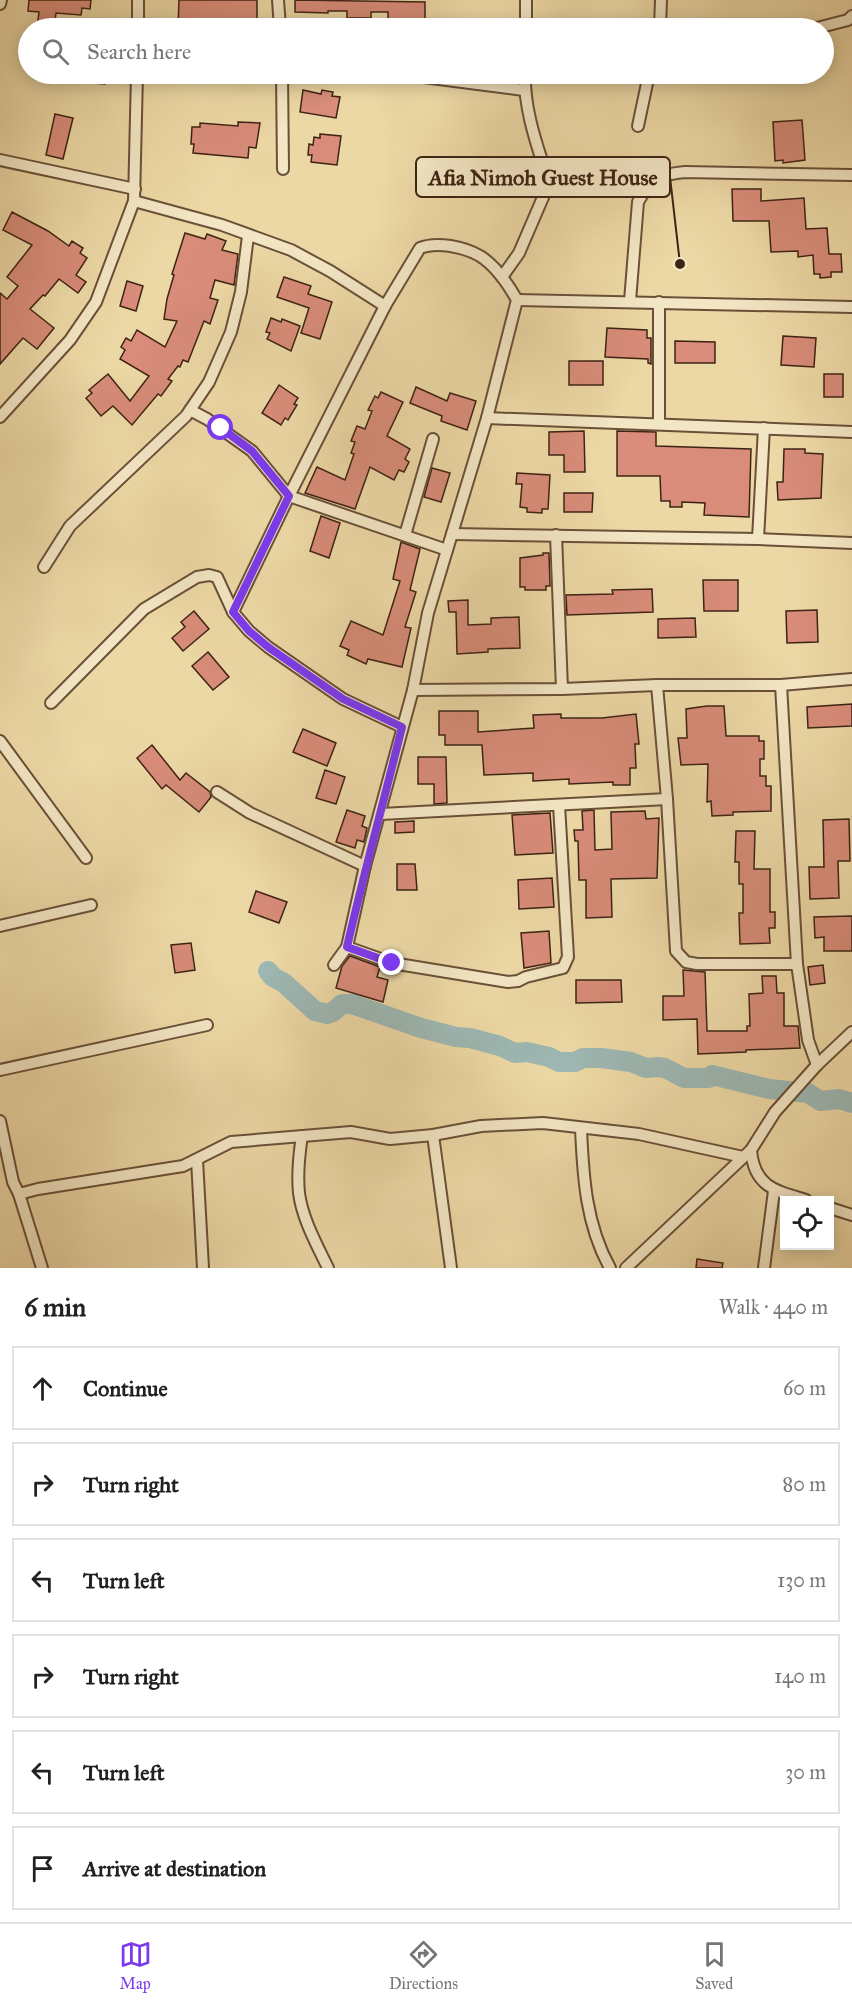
<!DOCTYPE html>
<html lang="en">
<head>
<meta charset="utf-8">
<style>
  :root { --surface:#fff; --page:#f2f2f2; --text:#202124; --muted:#757577; --line:#e0e0e0; --accent:#7c3aed }
  body { margin:0; font-family:"IM FELL Great Primer",serif; background:var(--page); color:var(--text) }
  .controls { position:absolute; right:18px; bottom:18px; display:grid; overflow:hidden; border-radius:0px; box-shadow:0 3px 15px #0003 }
  .controls button { width:54px; height:54px; display:grid; place-items:center; padding:0; border:0; border-bottom:2px solid var(--line); background:var(--surface); color:var(--text); font:30px sans-serif }
  .stop { position:absolute; width:18px; height:18px; margin:-14px; border:4px solid #7c3aed; border-radius:50%; background:#fff }
  .stop.end { background:#7c3aed; border-color:#fff; box-shadow:0 2px 6px #0008 }
  .list { margin:0; padding:0; list-style:none }
  h2 { display:flex; justify-content:space-between; align-items:center; height:78px; margin:0; padding:0 24px; font-size:26px }
  h2 small { font-size:20px; font-weight:400; color:var(--muted) }
  .list li { display:grid; grid-template-columns:39px 1fr auto; gap:18px; align-items:center; box-sizing:border-box; height:84px; margin:0 12px 12px; padding:0 12px; border:2px solid var(--line); border-radius:0px }
  .list b { display:block; font-size:22px; white-space:nowrap }
  .list em { font-size:20px; font-style:normal; color:var(--muted) }
  .icon { flex:none; width:33px; height:33px; fill:none; stroke:currentColor; stroke-width:2; stroke-linecap:round; stroke-linejoin:round }
  .map { position:relative; flex:none; width:852px; height:1268px; overflow:hidden }
  .search { position:absolute; background:var(--surface); box-shadow:0 3px 15px #0003; left:18px; right:18px; top:18px; height:66px; display:flex; align-items:center; gap:15px; box-sizing:border-box; padding:0 21px; border-radius:33px; color:var(--muted); font-size:22px }
  .sheet { height:654px; background:var(--surface) }
  nav { display:flex; justify-content:space-around; align-items:center; box-sizing:border-box; height:84px; border-top:2px solid var(--line); background:var(--surface); font-size:16px; color:var(--muted) }
  nav a { display:grid; justify-items:center; gap:3px }
  nav .on { color:var(--accent) }
  .map>svg:first-child { display:block }
</style>
</head>
<body>
<div class="map">
<svg width="852" height="1268" viewBox="0 0 852 1268">
  <rect width="100%" height="100%" fill="#ecd8a5"/>
  <filter id="stains"><feTurbulence type="fractalNoise" baseFrequency=".00333" numOctaves="4"/><feColorMatrix values="0 0 0 0 .2 0 0 0 0 .09 0 0 0 0 .02 0 0 0 .5 -.17"/></filter>
  <radialGradient id="worn" r=".72"><stop offset=".6" stop-color="#630" stop-opacity="0"/><stop offset="1" stop-color="#630" stop-opacity=".3"/></radialGradient>
  <g fill="none" stroke-linecap="round" stroke-linejoin="round">
    <polyline stroke="#9db7b2" stroke-width="20" points="268,971 273,977 284,983 315,1011 327,1014 333,1012 342,1004 352,1004 421,1028 456,1037 470,1038 500,1046 515,1053 527,1052 549,1057 559,1062 575,1062 583,1058 601,1058 631,1062 646,1068 658,1067 665,1068 684,1078 709,1078 712,1075 769,1089 808,1093 820,1101 839,1099 852,1103"/>
  </g>
  <g fill="#d88c79" stroke="#3e2314" stroke-width="1.5">
    <polygon points="29,0 91,0 90,9 82,8 81,15 56,13 54,28 37,28 39,12 28,11"/>
    <polygon points="179,0 257,0 257,28 178,28"/>
    <polygon points="295,0 425,2 425,24 418,23 417,28 404,28 404,23 388,22 388,12 371,12 371,18 347,18 347,11 328,11 328,13 295,12"/>
    <polygon points="82,74 106,74 105,84 81,82"/>
    <polygon points="303,90 321,94 322,90 333,92 332,96 340,97 336,118 300,112"/>
    <polygon points="55,114 73,118 63,159 46,155"/>
    <polygon points="802,120 805,160 783,163 783,160 775,161 773,122"/>
    <polygon points="238,122 260,123 256,148 249,147 248,158 193,153 194,144 191,144 192,127 200,127 200,123 238,126"/>
    <polygon points="320,134 341,136 337,165 311,162 312,155 308,155 309,144 313,145 314,137 320,138"/>
    <polygon points="732,189 761,189 761,201 804,198 806,229 827,228 829,254 841,254 842,272 831,272 831,277 820,278 820,274 814,274 813,255 798,257 798,251 771,252 769,221 733,221"/>
    <polygon points="12,212 48,231 69,246 72,241 83,248 80,253 87,258 76,275 86,282 78,293 59,279 45,296 43,295 30,309 54,328 37,349 23,338 0,364 0,293 7,299 18,286 7,277 32,245 3,230"/>
    <polygon points="185,233 205,239 207,234 226,241 222,250 238,254 234,285 215,280 210,298 218,300 210,324 204,321 188,362 183,360 180,367 178,366 168,379 172,381 161,396 158,394 132,425 113,406 101,416 86,398 92,393 89,390 108,374 130,401 149,376 120,359 125,350 121,347 126,338 131,341 137,330 165,347 177,321 164,319 167,299 174,275 172,274"/>
    <polygon points="284,277 311,286 308,294 332,302 320,339 301,333 309,308 277,297"/>
    <polygon points="127,281 143,286 136,311 120,306"/>
    <polygon points="271,318 281,322 282,319 300,326 291,351 267,339 270,333 266,332"/>
    <polygon points="607,328 647,330 647,338 651,338 651,364 648,363 648,359 605,357"/>
    <polygon points="783,336 816,338 814,367 781,365"/>
    <polygon points="675,341 715,342 715,363 675,363"/>
    <rect x="569" y="361" width="34" height="24"/>
    <rect x="824" y="374" width="19" height="23"/>
    <polygon points="279,385 298,398 294,404 297,405 288,420 285,418 281,425 262,413"/>
    <polygon points="416,387 447,401 450,393 476,401 467,430 441,421 442,416 410,403"/>
    <polygon points="381,392 403,402 387,436 410,449 405,459 409,462 404,472 399,470 394,480 370,467 355,509 305,493 317,467 345,480 354,454 351,453 355,442 351,441 357,426 365,429 372,411 368,410 375,396 378,398"/>
    <polygon points="584,431 585,472 564,472 564,455 549,455 549,432"/>
    <polygon points="617,431 656,432 656,446 751,449 749,517 704,515 705,503 682,502 682,507 670,507 670,501 661,501 660,476 617,476"/>
    <polygon points="784,449 805,449 805,453 823,454 821,498 778,500 777,482 783,482"/>
    <polygon points="432,468 450,473 441,502 424,497"/>
    <polygon points="517,473 550,475 548,509 542,509 542,513 527,512 527,508 520,507 522,484 516,484"/>
    <polygon points="564,493 593,493 592,512 564,512"/>
    <polygon points="321,516 340,523 329,558 310,551"/>
    <polygon points="401,542 420,549 410,590 416,592 405,627 411,628 402,667 368,659 366,664 347,655 349,650 340,646 351,621 383,635 400,581 393,579"/>
    <polygon points="543,553 549,553 550,586 546,586 546,590 525,590 525,587 520,587 520,558 543,555"/>
    <polygon points="703,580 738,580 738,611 704,611"/>
    <polygon points="652,589 653,612 567,615 566,595 613,594 612,590"/>
    <polygon points="468,600 468,625 491,624 491,618 519,617 520,648 488,649 488,652 457,654 456,612 449,612 448,601"/>
    <polygon points="817,610 818,642 787,643 786,611"/>
    <polygon points="194,611 209,629 183,651 172,638 185,627 181,622"/>
    <polygon points="695,618 696,637 658,638 658,619"/>
    <polygon points="208,652 229,677 213,690 192,666"/>
    <polygon points="852,704 852,726 808,728 807,707"/>
    <polygon points="707,706 724,706 726,736 759,736 759,741 764,741 764,759 760,759 760,776 766,776 766,786 771,786 771,811 733,812 733,815 712,816 711,801 707,802 708,764 681,765 678,738 687,738 686,709"/>
    <polygon points="439,711 478,711 478,732 534,728 533,715 561,714 561,718 602,718 636,714 639,744 635,744 636,768 630,768 630,785 613,785 613,782 569,784 569,779 533,781 533,773 484,775 482,745 445,745 445,735 439,735"/>
    <polygon points="303,729 336,743 327,766 293,752"/>
    <polygon points="152,745 180,780 186,773 210,792 211,797 199,812 166,785 162,789 137,758"/>
    <polygon points="418,757 446,757 447,803 434,804 434,784 418,784"/>
    <polygon points="325,770 345,777 336,804 316,798"/>
    <polygon points="347,810 365,816 362,826 367,828 364,842 357,840 355,848 336,842"/>
    <polygon points="594,810 595,850 612,849 611,812 645,811 646,819 659,818 657,878 611,879 612,917 586,918 586,880 579,880 578,841 575,841 574,830 583,830 582,811"/>
    <polygon points="550,813 553,853 515,855 512,815"/>
    <polygon points="849,819 850,861 838,861 839,898 810,899 809,867 824,867 823,820"/>
    <polygon points="414,821 414,832 395,833 395,822"/>
    <polygon points="736,831 755,831 754,869 770,869 770,912 775,912 775,928 769,928 770,943 740,944 739,913 743,913 743,884 739,884 739,862 735,862"/>
    <polygon points="397,864 415,864 417,890 397,890"/>
    <polygon points="552,878 554,907 519,909 518,880"/>
    <polygon points="256,891 287,902 279,923 249,912"/>
    <polygon points="852,916 852,951 824,951 824,937 815,938 814,917"/>
    <polygon points="549,931 551,963 524,968 521,933"/>
    <polygon points="191,943 195,970 175,973 171,945"/>
    <polygon points="350,956 380,967 377,977 388,980 383,1002 336,988 342,966"/>
    <polygon points="823,965 825,983 810,985 808,967"/>
    <polygon points="683,970 705,972 707,1031 747,1031 747,1026 750,1026 749,994 763,993 762,976 776,976 777,993 784,993 784,1026 798,1026 800,1048 746,1050 746,1052 698,1054 697,1019 663,1020 663,996 684,996"/>
    <polygon points="576,980 621,980 622,1002 576,1003"/>
    <polygon points="697,1259 723,1263 722,1268 696,1268"/>
  </g>
  <g fill="none" stroke-linecap="round" stroke-linejoin="round">
    <g stroke="#6a5038" stroke-width="14">
      <g id="minor">
        <polyline points="278,0 280,28"/>
        <polyline points="0,4 1,0"/>
        <polyline points="138,28 138,0"/>
        <polyline points="526,28 526,0"/>
        <polyline points="660,28 661,0"/>
        <polyline points="817,28 848,20 852,16"/>
        <polyline points="282,74 283,169"/>
        <polyline points="400,74 524,90"/>
        <path d="M525,74C524,105 534,137 544,167"/>
        <polyline points="638,126 649,74"/>
        <polyline points="0,160 135,189"/>
        <polyline points="134,201 222,225 291,250 330,271 385,306"/>
        <polyline points="502,277 519,253 547,188"/>
        <polyline points="517,300 852,307"/>
        <path d="M630,301L638,202C650,180 660,174 685,172L852,175"/>
        <polyline points="659,302 659,424"/>
        <polyline points="190,410 207,419 252,451 289,496 447,550"/>
        <polyline points="0,417 70,340 96,302 134,201 137,74"/>
        <polyline points="487,418 852,432"/>
        <polyline points="452,534 758,539 852,543"/>
        <polyline points="405,535 433,439"/>
        <polyline points="556,535 562,689"/>
        <polyline points="758,539 764,428"/>
        <polyline points="44,567 70,526 186,416 209,382 231,332 241,292 248,236"/>
        <path d="M233,612L289,496L385,306L420,248C437,241 464,247 480,256C496,266 508,284 517,300L487,418L428,613L413,690L365,866L347,947L334,965"/>
        <polyline points="657,685 667,799 676,951 686,962 697,964 797,964"/>
        <polyline points="781,685 797,964 808,1040 817,1065"/>
        <polyline points="413,690 562,689 657,685 781,685 852,679"/>
        <polyline points="51,703 144,609 197,577 209,575 217,577 233,612 249,631 268,647 343,699 402,727"/>
        <polyline points="0,741 86,858"/>
        <polyline points="217,792 250,813 365,866"/>
        <polyline points="381,814 667,799"/>
        <polyline points="0,926 91,905"/>
        <polyline points="347,947 392,963 508,982 518,981 526,977 563,968 568,957 559,805"/>
        <polyline points="0,1070 207,1025"/>
        <polyline points="0,1121 13,1182 19,1194 38,1189 183,1166 231,1142 351,1132 390,1139 433,1135 481,1126 543,1123 639,1134 743,1157"/>
        <path d="M581,1128C583,1177 586,1225 610,1268"/>
        <polyline points="433,1135 451,1268"/>
        <path d="M302,1136C299,1155 297,1173 299,1193C302,1218 317,1245 328,1268"/>
        <path d="M751,1150C754,1187 776,1191 806,1200"/>
        <polyline points="197,1160 203,1268"/>
        <polyline points="19,1194 42,1268"/>
        <polyline points="830,1208 852,1215"/>
        <polyline points="626,1268 751,1150 775,1112 817,1065 852,1032"/>
        <polyline points="764,1268 774,1191"/>
      </g>
    </g>
    <use href="#minor" stroke="#f3e6c4" stroke-width="10"/>
  </g>
  <g fill="none" stroke-linecap="round" stroke-linejoin="round">
    <path stroke="#7c3aed" stroke-width="8" d="M221,428L252,451L289,496L233,612L249,631L268,647L343,699L402,727C384,801 364,873 347,947L392,963"/>
  </g>
  <path fill="none" stroke="#3e2314" stroke-width="2" d="M680 264L670 177"/>
  <circle fill="#3e2314" stroke="#f3e6c4" stroke-width="2" cx="680" cy="264" r="6"/>
  <rect fill="#f3e6c4" stroke="#3e2314" stroke-width="2" x="416" y="157" width="254" height="40" rx="6"/>
  <g font-size="22" text-anchor="middle" font-weight="bold" fill="#3e2314">
    <text x="543" y="185">Afia Nimoh Guest House</text>
  </g>
  <rect width="100%" height="100%" filter="url(#stains)"/>
  <rect width="100%" height="100%" fill="url(#worn)"/>
</svg>
<div class="controls">
<button><svg class="icon" aria-label="locate" viewBox="0 0 24 24"><circle cx="12" cy="12" r="6"/><path d="M12 2v4M12 18v4M2 12h4M18 12h4"/></svg></button>
</div>
<div class="stop" style="left:221px;top:428px"></div>
<div class="stop end" style="left:392px;top:963px"></div>
<div class="search"><svg class="icon" aria-label="search" viewBox="0 0 24 24"><circle cx="10" cy="10" r="6"/><path d="M15 15l6 6"/></svg>Search here</div>
</div>
<section class="sheet">
<h2>6 min<small>Walk · 440 m</small></h2>
<ul class="list">
<li><svg class="icon" aria-label="ahead" viewBox="0 0 24 24"><path d="M12 20V5M6 11l6-6 6 6"/></svg><div><b>Continue</b></div><em>60 m</em></li>
<li><svg class="icon" aria-label="right" viewBox="0 0 24 24"><path d="M7 20v-9h11M14 6l5 5-5 5"/></svg><div><b>Turn right</b></div><em>80 m</em></li>
<li><svg class="icon" aria-label="left" viewBox="0 0 24 24"><path d="M17 20v-9H6M10 6l-5 5 5 5"/></svg><div><b>Turn left</b></div><em>130 m</em></li>
<li><svg class="icon" aria-label="right" viewBox="0 0 24 24"><path d="M7 20v-9h11M14 6l5 5-5 5"/></svg><div><b>Turn right</b></div><em>140 m</em></li>
<li><svg class="icon" aria-label="left" viewBox="0 0 24 24"><path d="M17 20v-9H6M10 6l-5 5 5 5"/></svg><div><b>Turn left</b></div><em>30 m</em></li>
<li><svg class="icon" aria-label="arrive" viewBox="0 0 24 24"><path d="M6 21V4h12l-3 4 3 4H6"/></svg><div><b>Arrive at destination</b></div></li>
</ul>
</section>
<nav>
<a class="on"><svg class="icon" aria-label="map" viewBox="0 0 24 24"><path d="M3 6l6-2 6 2 6-2v14l-6 2-6-2-6 2zM9 4v14M15 6v14"/></svg>Map</a>
<a><svg class="icon" aria-label="directions" viewBox="0 0 24 24"><path d="M12 3l9 9-9 9-9-9zM9 14v-3h6M13 9l2 2-2 2"/></svg>Directions</a>
<a><svg class="icon" aria-label="saved" viewBox="0 0 24 24"><path d="M7 4h10v16l-5-4-5 4z"/></svg>Saved</a>
</nav>
</body>
</html>
